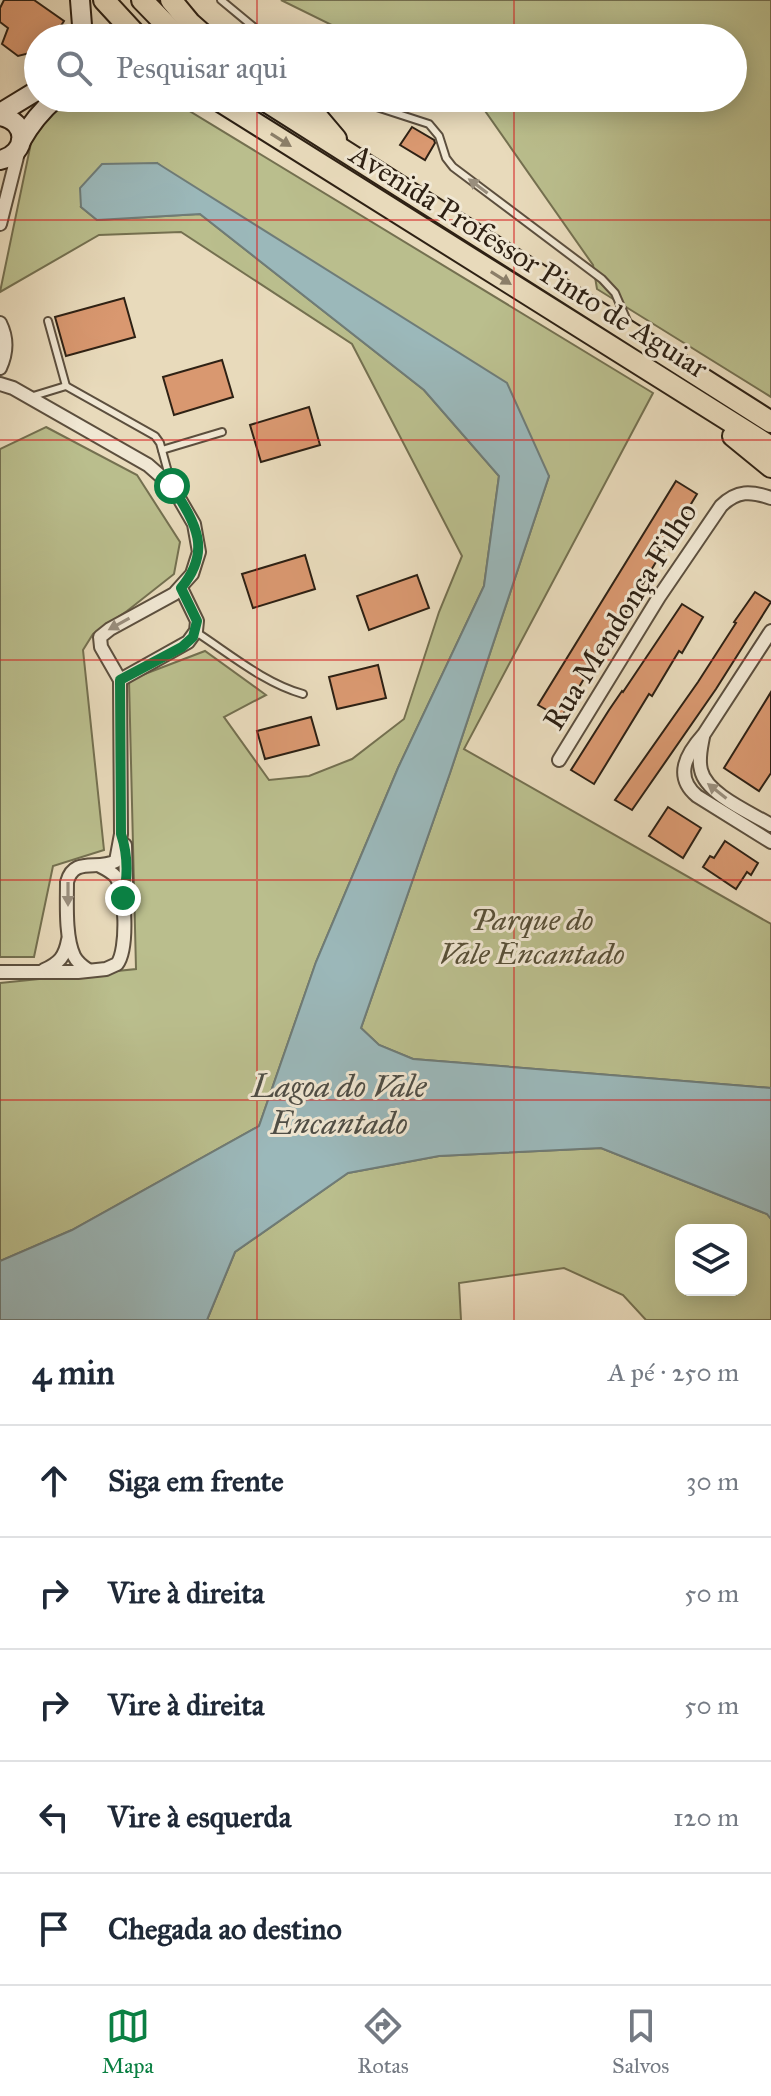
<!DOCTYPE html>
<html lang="pt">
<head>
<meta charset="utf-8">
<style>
  :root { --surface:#fff; --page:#f2f2f3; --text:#1f2937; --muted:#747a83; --line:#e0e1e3; --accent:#0b8043 }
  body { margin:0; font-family:"IM FELL Great Primer",serif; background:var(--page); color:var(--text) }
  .controls { position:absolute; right:24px; bottom:24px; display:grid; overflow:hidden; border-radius:16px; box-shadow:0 4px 20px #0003 }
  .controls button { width:72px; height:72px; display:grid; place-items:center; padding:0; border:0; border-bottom:2px solid var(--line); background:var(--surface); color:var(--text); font:40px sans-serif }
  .stop { position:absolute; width:24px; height:24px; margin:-18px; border:6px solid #0b8043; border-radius:50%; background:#fff }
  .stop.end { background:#0b8043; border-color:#fff; box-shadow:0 2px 8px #0008 }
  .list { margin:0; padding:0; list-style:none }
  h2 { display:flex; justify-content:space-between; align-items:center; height:104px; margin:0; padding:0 32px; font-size:34px }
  h2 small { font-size:26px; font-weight:400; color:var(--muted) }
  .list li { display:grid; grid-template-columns:52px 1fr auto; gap:24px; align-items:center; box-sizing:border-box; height:112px; padding:0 32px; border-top:2px solid var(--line) }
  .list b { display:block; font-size:30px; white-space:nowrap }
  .list em { font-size:26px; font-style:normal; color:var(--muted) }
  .icon { flex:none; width:44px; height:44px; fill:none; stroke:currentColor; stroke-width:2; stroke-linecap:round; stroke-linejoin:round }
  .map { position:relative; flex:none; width:771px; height:1320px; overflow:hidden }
  .search { position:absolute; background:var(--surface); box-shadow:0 4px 20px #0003; left:24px; right:24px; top:24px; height:88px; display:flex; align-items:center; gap:20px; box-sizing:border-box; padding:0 28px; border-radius:44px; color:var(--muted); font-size:30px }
  .sheet { height:664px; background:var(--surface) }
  nav { display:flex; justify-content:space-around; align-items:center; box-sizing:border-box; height:112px; border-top:2px solid var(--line); background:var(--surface); font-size:22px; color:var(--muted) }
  nav a { display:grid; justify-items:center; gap:4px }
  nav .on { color:var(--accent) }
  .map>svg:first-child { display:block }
</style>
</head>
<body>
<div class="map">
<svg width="771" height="1320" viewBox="0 0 771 1320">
  <rect width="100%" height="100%" fill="#e8dabb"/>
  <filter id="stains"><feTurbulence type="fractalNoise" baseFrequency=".0025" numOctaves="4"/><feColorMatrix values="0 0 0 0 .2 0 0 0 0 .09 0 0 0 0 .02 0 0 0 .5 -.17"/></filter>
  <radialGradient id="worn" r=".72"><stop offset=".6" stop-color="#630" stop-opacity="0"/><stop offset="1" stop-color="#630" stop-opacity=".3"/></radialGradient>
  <g fill="#babe8d" stroke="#747050" stroke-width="2" fill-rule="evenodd">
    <polygon points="281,0 771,0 771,397 597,289 593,265 476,98 733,98 733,38 358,38"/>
    <polygon points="75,98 168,98 653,393 464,749 771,924 771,1088 413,1059 379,1045 361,1028 450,773 549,476 157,163 81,207 97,220 200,214 424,390 499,476 484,586 398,768 316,962 259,1126 72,1230 0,1261 0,983 136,969 129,680 205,651 266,695 224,717 269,780 309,776 352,759 404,719 439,612 462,556 352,344 181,232 99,235 0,292 31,143 41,121"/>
    <polygon points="46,427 137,475 180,542 174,574 127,611 93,634 83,650 104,850 53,866 34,957 0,957 0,449"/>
    <path d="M601,1148L767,1214L771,1219V1320H646L623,1295L564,1268L459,1283L461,1320H207L235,1252L348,1173L439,1156ZM681,1230H741V1290H681Z"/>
  </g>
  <polygon fill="#9bb8ba" stroke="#6f7c78" stroke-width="2" points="157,163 507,383 549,476 450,773 361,1028 379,1045 413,1059 771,1088 771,1219 767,1214 601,1148 439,1156 348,1173 235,1252 207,1320 0,1320 0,1261 72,1230 259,1126 316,962 398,768 484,586 499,476 424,390 200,214 97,220 81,207 80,188 102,164"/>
  <g fill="#d99870" stroke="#2e2114" stroke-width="2">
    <polygon points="4,0 34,0 64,21 53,38 38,38 38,51 18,56 2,44 8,28 0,22 0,8"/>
    <polygon points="388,98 417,98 416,108 387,104"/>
    <polygon points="412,127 434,140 435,143 425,160 400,145"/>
    <polygon points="124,298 135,337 66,356 55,317"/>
    <polygon points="222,360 233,397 174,415 163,377"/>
    <polygon points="309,407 320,445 261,462 250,425"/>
    <polygon points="676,481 697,494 618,625 616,624 561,718 538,705"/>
    <polygon points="305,555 315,589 253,608 242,574"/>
    <polygon points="417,575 429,608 369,630 357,596"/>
    <polygon points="755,592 771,602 716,689 632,810 615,800 698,682 736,623 734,622"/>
    <polygon points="682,604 703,617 682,653 679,651 652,696 649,694 594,784 571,770 609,710 622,691 623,692"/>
    <polygon points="378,665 386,698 337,709 329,677"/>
    <polygon points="771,692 771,773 759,791 724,768"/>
    <polygon points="311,717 319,745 265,759 257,731"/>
    <polygon points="668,807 701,828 683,858 649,836"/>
    <polygon points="725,841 758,863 751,875 747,872 736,889 703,867 710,856 714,858"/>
  </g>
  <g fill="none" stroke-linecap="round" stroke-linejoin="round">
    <g stroke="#5c4f3e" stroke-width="10">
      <g id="lane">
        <polyline points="221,0 267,38"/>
        <polyline points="349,98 429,124 439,136 446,158 453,167 602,279 615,293 628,323"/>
        <polyline points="48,321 66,386"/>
        <polyline points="30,397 66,386 155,436 160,443 171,483"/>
        <polyline points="162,450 222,432"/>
        <path d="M196,632C230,654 264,683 303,694"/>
      </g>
    </g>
    <g stroke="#5c4f3e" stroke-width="16">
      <g id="street">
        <polyline points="0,224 19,149"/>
        <path d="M0,323C8,339 7,353 0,368"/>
        <path d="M0,384L13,388L148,465L172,486L194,524L199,552L192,574L174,594L110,629L100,637L101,647L120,680L121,834L116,861C97,871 74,856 67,882C67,903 65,937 74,956C77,962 82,966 88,970"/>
        <path d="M771,631L704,734C687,753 673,776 697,796L771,842"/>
        <polyline points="120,680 188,642 196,631 197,621 181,588"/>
        <path d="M703,737C701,748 698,759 701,770C706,794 751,813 771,825"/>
        <path d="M559,760L659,597L721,506C737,490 751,491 771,498"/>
        <polyline points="124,894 126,883 125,845"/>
        <path d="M44,970C59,963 65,957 68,940"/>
        <path d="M0,972H78L106,969L117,964C128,950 126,891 116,877C112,872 106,869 100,866"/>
      </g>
    </g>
    <g stroke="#2e2114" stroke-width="22">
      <g id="secondary">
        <polyline points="80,0 83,38"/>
        <polyline points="0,113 38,90"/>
        <path d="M0,116C29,121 28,154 0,160"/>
        <path d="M21,141C31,123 41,111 56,98"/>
      </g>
    </g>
    <g stroke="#2e2114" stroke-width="24">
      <g id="primary">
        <polyline points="104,0 139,38"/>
        <polyline points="142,0 179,38"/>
        <polyline points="171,0 190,23 207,38"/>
        <polyline points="215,98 771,447"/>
        <polyline points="261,98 771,422"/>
        <polyline points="294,98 314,113 336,139"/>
        <polyline points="733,436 771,467"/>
      </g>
    </g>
    <use href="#lane" stroke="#f0e7d3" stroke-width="6"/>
    <use href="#street" stroke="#f0e7d3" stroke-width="12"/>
    <use href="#secondary" stroke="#f0e7d3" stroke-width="18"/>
    <use href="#primary" stroke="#e8dabb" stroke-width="20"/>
  </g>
  <defs><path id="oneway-solid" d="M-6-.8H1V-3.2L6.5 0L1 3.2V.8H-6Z" transform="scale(2)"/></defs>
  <g fill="#8b7e68">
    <use href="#oneway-solid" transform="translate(281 140) rotate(32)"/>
    <use href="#oneway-solid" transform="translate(501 278) rotate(32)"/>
  </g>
  <g fill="#998e7d">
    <use href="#oneway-solid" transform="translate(478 186) rotate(-143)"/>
    <use href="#oneway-solid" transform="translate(119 624) rotate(151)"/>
    <use href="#oneway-solid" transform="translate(717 791) rotate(-142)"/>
    <use href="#oneway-solid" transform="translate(68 894) rotate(90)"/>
  </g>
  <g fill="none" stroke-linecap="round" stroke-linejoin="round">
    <path stroke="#0b8043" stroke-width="10" d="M123,898C128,877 128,855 121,834L120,680L182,647L193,637L197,621L181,588C213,550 195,523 172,486"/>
  </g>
  <path fill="none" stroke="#d62828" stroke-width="2" stroke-opacity="0.55" d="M257,0V38M514,0V38M257,98V1320M514,98V1320M0,220H771M0,440H771M0,660H771M0,880H771M0,1100H771"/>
  <g text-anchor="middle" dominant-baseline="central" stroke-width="6" stroke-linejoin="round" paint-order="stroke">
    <g font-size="30" fill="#2e2114" stroke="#f0e7d3">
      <text transform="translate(529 261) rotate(32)">Avenida Professor Pinto de Aguiar</text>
      <text transform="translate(620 616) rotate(-58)">Rua Mendonça Filho</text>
    </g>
    <g font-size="30" font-style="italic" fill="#585038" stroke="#f0e7d3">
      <text x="532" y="920">Parque do<tspan x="532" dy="34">Vale Encantado</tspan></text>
    </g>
    <g font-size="32" font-style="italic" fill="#4f4e46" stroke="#f0e7d3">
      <text x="339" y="1086">Lagoa do Vale<tspan x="339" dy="37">Encantado</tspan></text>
    </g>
  </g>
  <rect width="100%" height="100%" filter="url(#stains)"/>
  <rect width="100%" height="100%" fill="url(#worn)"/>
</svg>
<div class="controls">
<button><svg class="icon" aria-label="layers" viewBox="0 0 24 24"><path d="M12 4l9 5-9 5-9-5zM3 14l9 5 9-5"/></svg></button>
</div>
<div class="stop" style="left:172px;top:486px"></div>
<div class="stop end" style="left:123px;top:898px"></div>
<div class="search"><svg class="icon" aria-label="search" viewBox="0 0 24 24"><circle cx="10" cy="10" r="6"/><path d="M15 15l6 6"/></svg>Pesquisar aqui</div>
</div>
<section class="sheet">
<h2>4 min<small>A pé · 250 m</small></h2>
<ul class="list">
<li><svg class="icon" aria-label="ahead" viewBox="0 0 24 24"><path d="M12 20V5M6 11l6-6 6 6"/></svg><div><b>Siga em frente</b></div><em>30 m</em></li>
<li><svg class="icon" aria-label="right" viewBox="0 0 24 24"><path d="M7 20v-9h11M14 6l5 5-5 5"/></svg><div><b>Vire à direita</b></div><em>50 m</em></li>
<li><svg class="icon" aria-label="right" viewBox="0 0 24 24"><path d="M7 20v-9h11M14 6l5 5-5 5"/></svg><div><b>Vire à direita</b></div><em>50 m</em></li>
<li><svg class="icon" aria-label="left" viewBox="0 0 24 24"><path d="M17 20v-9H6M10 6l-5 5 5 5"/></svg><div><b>Vire à esquerda</b></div><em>120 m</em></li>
<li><svg class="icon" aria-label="arrive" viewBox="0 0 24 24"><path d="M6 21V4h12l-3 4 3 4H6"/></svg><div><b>Chegada ao destino</b></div></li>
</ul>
</section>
<nav>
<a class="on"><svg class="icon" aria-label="map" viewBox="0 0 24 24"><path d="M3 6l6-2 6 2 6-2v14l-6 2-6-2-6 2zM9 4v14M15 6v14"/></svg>Mapa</a>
<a><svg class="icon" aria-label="directions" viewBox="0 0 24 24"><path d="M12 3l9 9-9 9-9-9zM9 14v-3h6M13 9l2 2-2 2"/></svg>Rotas</a>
<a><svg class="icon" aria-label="saved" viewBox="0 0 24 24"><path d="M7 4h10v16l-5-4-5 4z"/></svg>Salvos</a>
</nav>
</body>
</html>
